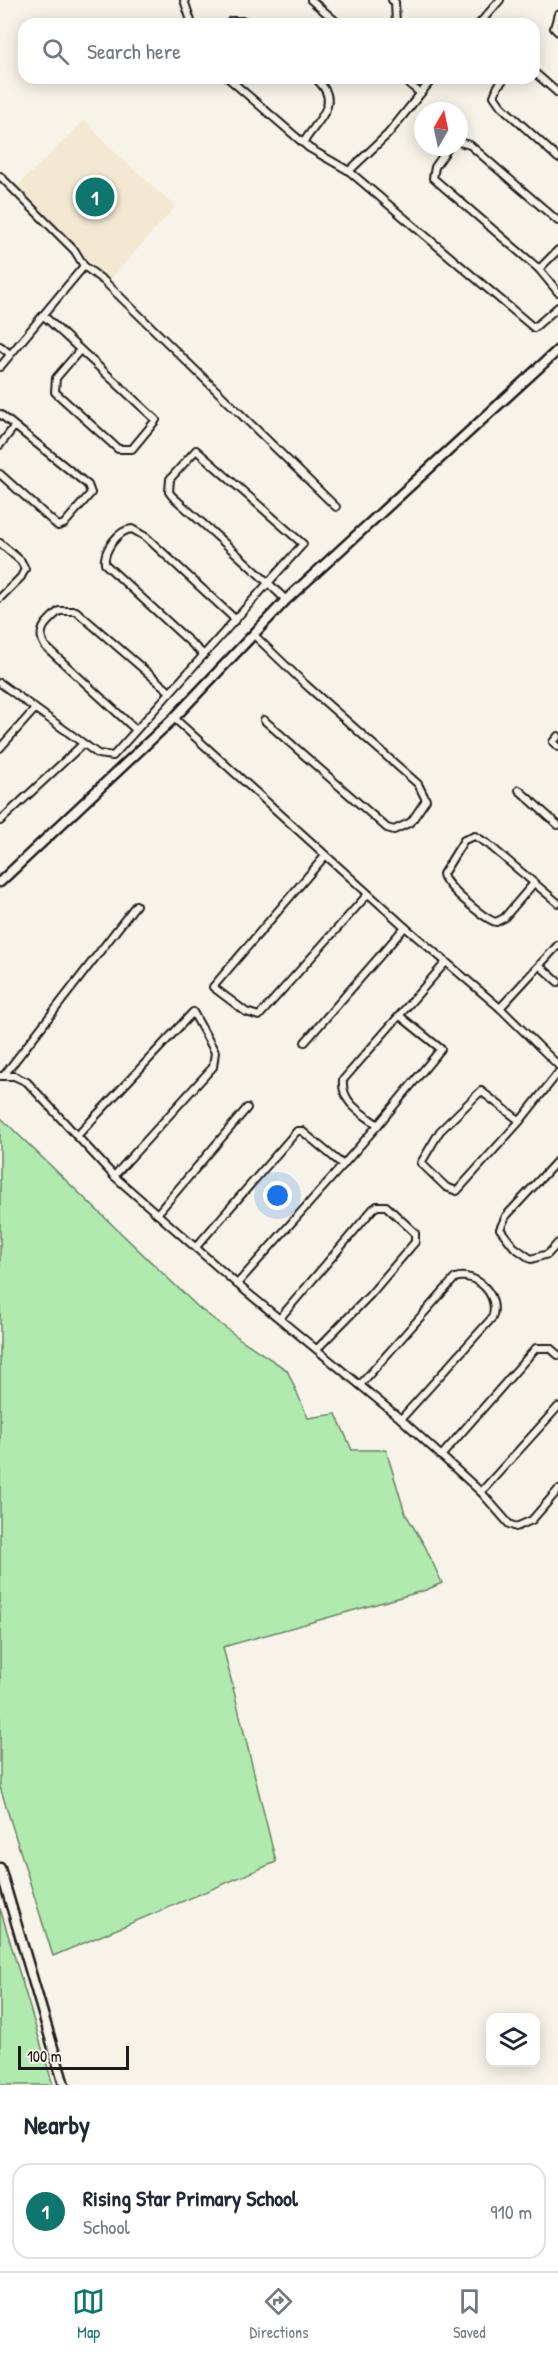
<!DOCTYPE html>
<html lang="en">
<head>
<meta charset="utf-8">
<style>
  :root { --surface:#fff; --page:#f6f6f7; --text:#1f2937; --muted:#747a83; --line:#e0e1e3; --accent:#0f766e }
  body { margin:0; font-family:"Patrick Hand",sans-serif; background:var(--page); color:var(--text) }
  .controls { position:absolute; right:18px; bottom:18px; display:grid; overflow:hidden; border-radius:12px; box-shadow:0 3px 15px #0003 }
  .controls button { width:54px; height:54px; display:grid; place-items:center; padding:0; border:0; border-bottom:2px solid var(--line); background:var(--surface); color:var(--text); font:30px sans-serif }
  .compass { position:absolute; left:414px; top:102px; width:54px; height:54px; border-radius:50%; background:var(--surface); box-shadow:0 3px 15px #0003; rotate:9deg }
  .scale { position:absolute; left:18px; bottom:15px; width:111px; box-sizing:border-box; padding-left:6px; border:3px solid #1c1c1c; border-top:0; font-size:16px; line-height:21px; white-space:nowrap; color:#1c1c1c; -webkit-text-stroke:4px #f7f3e8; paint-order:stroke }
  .you { position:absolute; left:278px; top:1196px; width:21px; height:21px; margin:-15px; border:4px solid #fff; border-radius:50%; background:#1a73e8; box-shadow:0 0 0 9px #1a73e833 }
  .badge { display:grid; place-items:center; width:39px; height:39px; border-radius:50%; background:var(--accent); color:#fff; font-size:20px; font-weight:700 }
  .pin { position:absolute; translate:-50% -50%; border:3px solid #fff; box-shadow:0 2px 6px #0006 }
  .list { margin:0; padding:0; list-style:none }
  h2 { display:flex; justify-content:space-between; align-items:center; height:78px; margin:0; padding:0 24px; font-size:26px }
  h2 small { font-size:20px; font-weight:400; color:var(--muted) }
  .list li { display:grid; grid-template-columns:39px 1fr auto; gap:18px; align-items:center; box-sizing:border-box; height:96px; margin:0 12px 12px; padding:0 12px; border:2px solid var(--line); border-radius:18px }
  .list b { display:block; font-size:22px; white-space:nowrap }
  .list p { margin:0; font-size:20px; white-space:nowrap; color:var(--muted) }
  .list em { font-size:20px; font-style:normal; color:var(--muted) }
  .icon { flex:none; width:33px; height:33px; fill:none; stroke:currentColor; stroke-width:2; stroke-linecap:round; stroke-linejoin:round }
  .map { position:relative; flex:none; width:558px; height:2085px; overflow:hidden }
  .search { position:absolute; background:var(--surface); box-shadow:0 3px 15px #0003; left:18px; right:18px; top:18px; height:66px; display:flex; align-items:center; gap:15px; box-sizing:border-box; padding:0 21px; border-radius:18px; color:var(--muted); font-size:22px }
  .sheet { height:186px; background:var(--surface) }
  nav { display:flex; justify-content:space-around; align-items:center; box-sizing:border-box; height:84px; border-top:2px solid var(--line); background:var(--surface); font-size:16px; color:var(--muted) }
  nav a { display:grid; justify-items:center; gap:3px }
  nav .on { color:var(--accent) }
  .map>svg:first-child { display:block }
</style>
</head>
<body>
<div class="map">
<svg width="558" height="2085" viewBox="0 0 558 2085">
  <rect width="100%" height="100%" fill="#f7f3e8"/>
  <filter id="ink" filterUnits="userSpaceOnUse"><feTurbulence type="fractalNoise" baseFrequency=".0167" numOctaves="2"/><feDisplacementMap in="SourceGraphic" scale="12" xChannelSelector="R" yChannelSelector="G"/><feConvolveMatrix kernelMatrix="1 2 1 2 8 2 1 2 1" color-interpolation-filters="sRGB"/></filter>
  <g filter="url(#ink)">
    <polygon fill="#f3e8d2" points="85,120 107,145 175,207 108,282 15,188"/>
    <g fill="#b0eaae" stroke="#668365" stroke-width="1.5">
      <polygon points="0,1117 199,1308 243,1341 287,1370 308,1418 336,1414 352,1450 386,1450 405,1513 425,1546 442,1583 426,1590 223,1647 276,1862 53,1956 0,1787"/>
      <polygon points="0,1908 53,2085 0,2085"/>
    </g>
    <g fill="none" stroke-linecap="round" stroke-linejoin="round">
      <g stroke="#1c1c1c" stroke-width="10">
        <g id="street">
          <polyline points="184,0 192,24"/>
          <polyline points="311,0 339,24"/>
          <polyline points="392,0 395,2 396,24"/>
          <polyline points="558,14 554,28 558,32"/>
          <polyline points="229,24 231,21 245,21 249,24"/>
          <polyline points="479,24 500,0"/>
          <polyline points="534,72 558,93"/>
          <polyline points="228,78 309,148 349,171 534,328 558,307"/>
          <polyline points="402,78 420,93"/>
          <polyline points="505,78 498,86 494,96 501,106 558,158"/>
          <polyline points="459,142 470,145 558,221"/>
          <path d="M303,143C319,118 343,102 315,78"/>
          <polyline points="449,147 435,167 433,178 539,269 558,292"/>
          <polyline points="349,171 388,134 433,78"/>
          <polyline points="0,176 75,251 84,266 104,281 336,507"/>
          <polyline points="539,269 558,250"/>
          <polyline points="44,316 156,420 132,449 118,449 55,392 56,378 80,350"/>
          <polyline points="0,346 10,354"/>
          <polyline points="0,367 84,266"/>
          <polyline points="0,414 88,485 91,493 64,524 58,526 0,474"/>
          <polyline points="0,445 14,427"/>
          <polyline points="0,543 21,561 25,569 21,577 0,598"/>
          <polyline points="253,634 306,685 418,784 426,800 411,822 394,830 387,828 264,720"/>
          <path d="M204,655L105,564C103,551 118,530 132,529L146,537L236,620"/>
          <path d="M0,683L98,754L113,756L303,544L196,450L170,479L169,492L172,496C210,530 249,564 286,600"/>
          <polyline points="174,718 405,927 500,1008 558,1065"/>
          <path d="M136,730L45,646C35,630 48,621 59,611H76L170,692"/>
          <polyline points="558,736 553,742 558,747"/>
          <polyline points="0,748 35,709"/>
          <polyline points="519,790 558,825"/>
          <polyline points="0,821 83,744"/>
          <polyline points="325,856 213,987 246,1012 259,1016 368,894"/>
          <path d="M534,883L504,918L496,922C484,919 444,885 443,874L464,840L475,836L488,844L558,903"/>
          <polyline points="540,966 558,982"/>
          <polyline points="500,1008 558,945"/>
          <path d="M400,1016L441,1049L378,1125C362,1113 341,1103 343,1080L446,962"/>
          <polyline points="305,1042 405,927"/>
          <polyline points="5,1074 136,905"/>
          <polyline points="0,1076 14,1076 27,1082 114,1176 237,1284 401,1419 481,1492 509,1524 516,1527 532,1520 558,1490"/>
          <polyline points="520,1121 481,1091 440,1131 421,1163 446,1187 457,1191 520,1121 558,1073"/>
          <polyline points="77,1136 193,1012 215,1052 213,1067 114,1176"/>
          <polyline points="558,1160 506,1216 500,1229 514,1247 531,1259 548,1254 558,1243"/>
          <polyline points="343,1165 378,1125"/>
          <polyline points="157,1214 247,1108"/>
          <polyline points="196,1247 297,1131 302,1131 343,1165 237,1284"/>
          <polyline points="280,1318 373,1209 377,1206 386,1206 415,1233 415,1242 370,1295 317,1349"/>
          <path d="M360,1385L455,1278C475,1271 501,1295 492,1318L401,1419"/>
          <polyline points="441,1456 536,1348 550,1348 558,1355"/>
          <polyline points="481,1492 558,1407"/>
        </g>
      </g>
      <g stroke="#1c1c1c" stroke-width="13">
        <g id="secondary">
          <polyline points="0,882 174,718 286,600 558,350"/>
          <polyline points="0,1868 64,2085"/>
        </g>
      </g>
      <use href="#street" stroke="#f7f3e8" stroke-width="6"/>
      <use href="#secondary" stroke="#f7f3e8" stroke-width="8"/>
    </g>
  </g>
</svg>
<div class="controls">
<button><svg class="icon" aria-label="layers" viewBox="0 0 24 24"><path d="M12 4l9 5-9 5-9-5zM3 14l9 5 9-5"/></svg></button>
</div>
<svg class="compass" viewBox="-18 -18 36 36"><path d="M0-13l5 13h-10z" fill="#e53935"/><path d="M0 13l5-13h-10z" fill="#747a83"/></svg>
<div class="scale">100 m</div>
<div class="you"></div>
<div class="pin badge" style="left:95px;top:197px">1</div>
<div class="search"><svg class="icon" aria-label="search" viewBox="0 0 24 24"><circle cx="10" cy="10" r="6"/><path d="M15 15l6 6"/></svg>Search here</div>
</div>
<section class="sheet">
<h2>Nearby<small></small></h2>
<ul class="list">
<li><span class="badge">1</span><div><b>Rising Star Primary School</b><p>School</p></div><em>910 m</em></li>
</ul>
</section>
<nav>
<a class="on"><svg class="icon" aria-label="map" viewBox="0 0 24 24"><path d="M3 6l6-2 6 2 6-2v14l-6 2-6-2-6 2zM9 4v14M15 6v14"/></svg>Map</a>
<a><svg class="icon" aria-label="directions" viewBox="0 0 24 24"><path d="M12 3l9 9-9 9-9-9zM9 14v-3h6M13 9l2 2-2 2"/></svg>Directions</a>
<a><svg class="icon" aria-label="saved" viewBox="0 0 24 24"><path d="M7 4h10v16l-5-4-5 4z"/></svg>Saved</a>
</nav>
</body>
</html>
